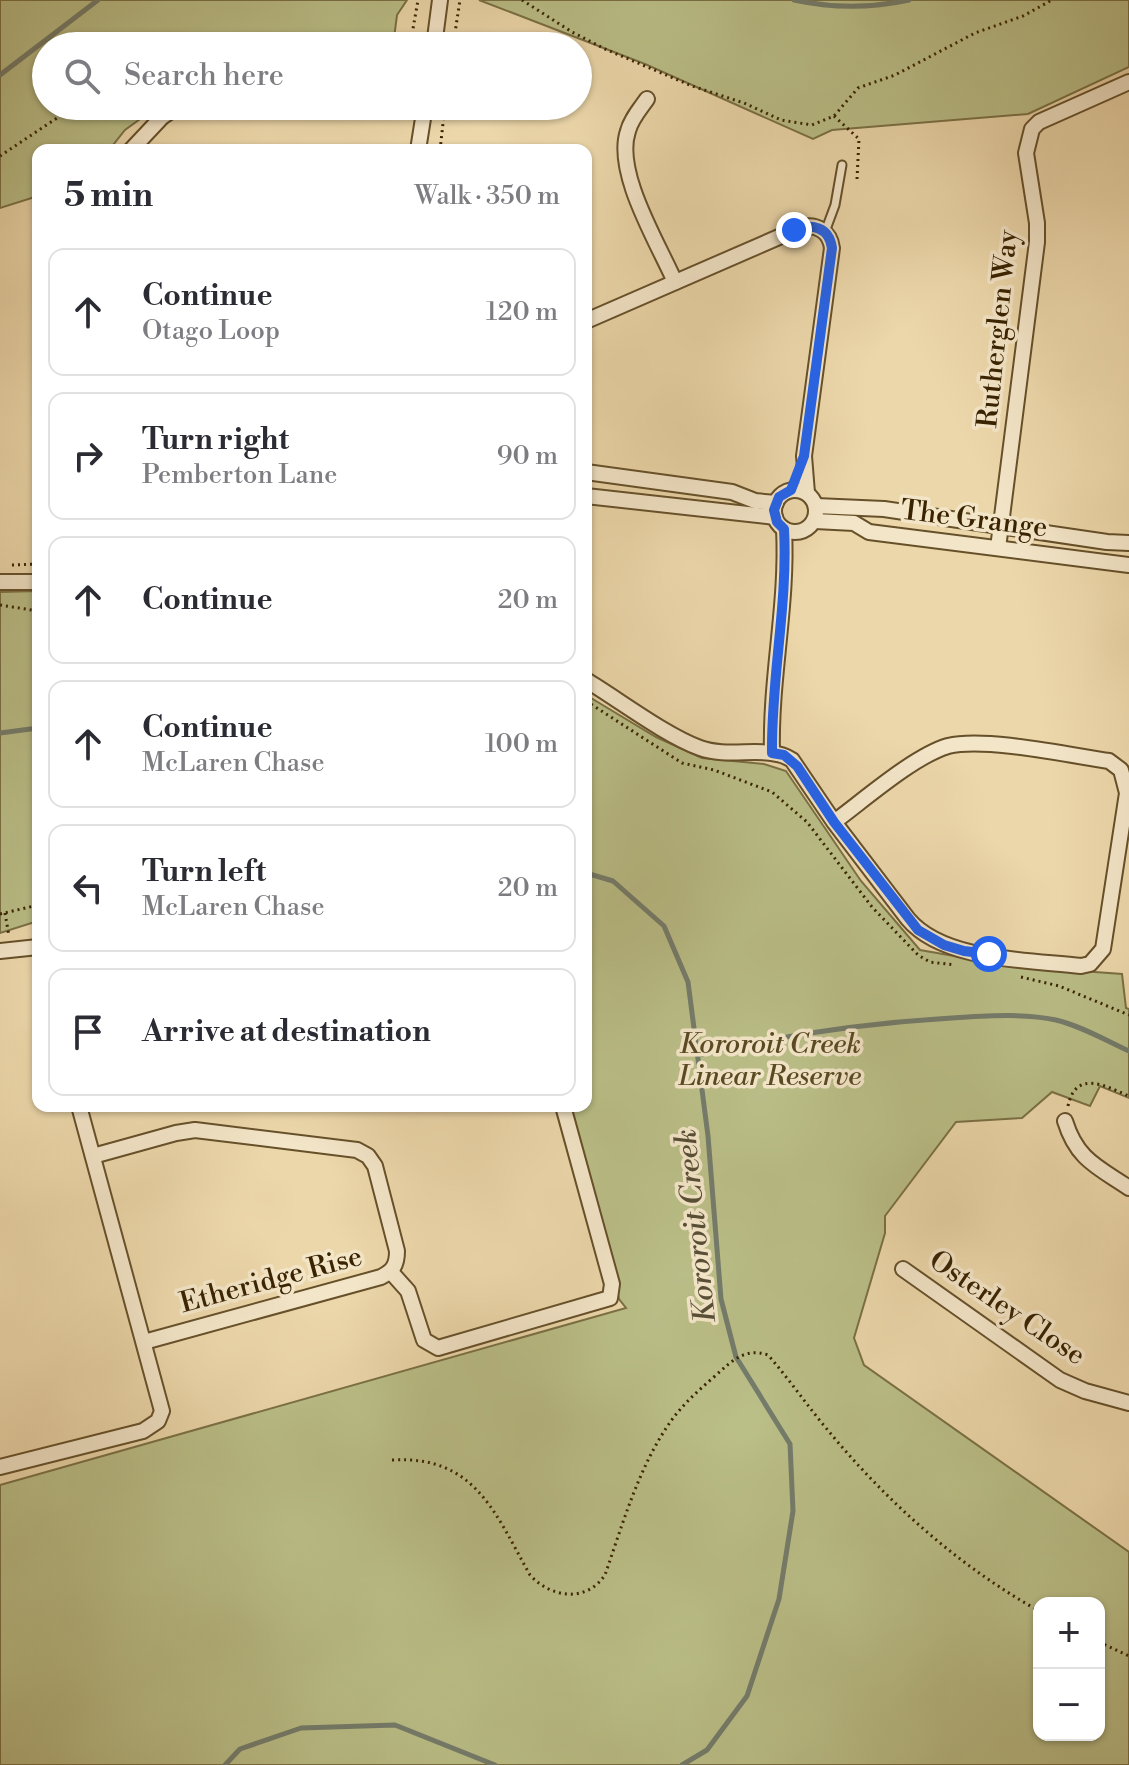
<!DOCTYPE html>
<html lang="en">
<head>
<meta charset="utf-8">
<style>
  :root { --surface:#fff; --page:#f2f2f3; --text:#2b2b33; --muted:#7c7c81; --line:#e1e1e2 }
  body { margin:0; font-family:"Libre Bodoni",serif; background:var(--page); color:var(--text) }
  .controls { position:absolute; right:24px; bottom:24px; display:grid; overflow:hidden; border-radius:16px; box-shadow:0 2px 6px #0004 }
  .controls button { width:72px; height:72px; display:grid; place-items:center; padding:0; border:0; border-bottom:2px solid var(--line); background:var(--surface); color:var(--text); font:40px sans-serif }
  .stop { position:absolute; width:24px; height:24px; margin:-18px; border:6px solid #2563eb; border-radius:50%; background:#fff }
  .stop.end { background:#2563eb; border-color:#fff; box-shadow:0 2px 8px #0008 }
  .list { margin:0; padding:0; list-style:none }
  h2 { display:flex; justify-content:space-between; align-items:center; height:104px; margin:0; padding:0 32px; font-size:34px }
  h2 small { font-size:26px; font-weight:400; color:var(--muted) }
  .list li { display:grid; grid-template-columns:52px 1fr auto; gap:24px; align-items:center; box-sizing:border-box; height:128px; margin:0 16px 16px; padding:0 16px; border:2px solid var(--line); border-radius:16px }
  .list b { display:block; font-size:30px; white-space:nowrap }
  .list p { margin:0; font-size:26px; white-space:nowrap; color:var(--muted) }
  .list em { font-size:26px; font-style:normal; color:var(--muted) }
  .icon { flex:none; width:44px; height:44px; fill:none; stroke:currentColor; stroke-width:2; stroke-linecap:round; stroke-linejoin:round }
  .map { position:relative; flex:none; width:1129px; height:1765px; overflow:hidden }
  .search { position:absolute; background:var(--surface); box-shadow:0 2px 6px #0004; left:32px; top:32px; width:560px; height:88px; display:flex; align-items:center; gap:20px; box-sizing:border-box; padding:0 28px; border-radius:44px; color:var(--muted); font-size:30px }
  .panel { position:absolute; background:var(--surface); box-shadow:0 2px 6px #0004; left:32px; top:144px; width:560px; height:968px; border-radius:16px }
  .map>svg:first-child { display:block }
</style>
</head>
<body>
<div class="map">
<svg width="1129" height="1765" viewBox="0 0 1129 1765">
  <rect width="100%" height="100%" fill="#ecd7aa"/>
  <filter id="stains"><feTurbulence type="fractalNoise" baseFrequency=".0025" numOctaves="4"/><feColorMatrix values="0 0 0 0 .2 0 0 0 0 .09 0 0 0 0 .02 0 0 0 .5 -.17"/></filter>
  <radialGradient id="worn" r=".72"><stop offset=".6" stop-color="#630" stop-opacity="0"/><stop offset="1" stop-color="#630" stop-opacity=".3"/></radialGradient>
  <g fill="#babe87" stroke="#7a7044" stroke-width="2" fill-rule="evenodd">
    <polygon points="0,0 407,0 397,15 393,46 46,46 46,106 158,106 125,130 109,150 38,150 38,196 0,208"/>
    <polygon points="479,0 1129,0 1129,67 1028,114 832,130 813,139 645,64"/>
    <polygon points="38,591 38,921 0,933 0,592"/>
    <path d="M586,695L656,737L702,758L764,764L786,771L861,881L920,950L1012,966L1122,974L1126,1008L1129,1009V1098L1100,1086L1090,1106L1052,1092L1022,1118L956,1122L885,1216V1233L854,1338L864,1365L1129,1552V1765H0V1485L626,1308L619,1299L571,1106H586ZM1039,1603H1099V1735H1039Z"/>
  </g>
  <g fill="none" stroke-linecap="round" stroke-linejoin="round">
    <g stroke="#747c6b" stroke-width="5">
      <path d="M794,0C831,8 872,8 909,0"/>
      <polyline points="0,75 98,0"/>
      <polyline points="0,733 38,728"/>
      <polyline points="586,873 613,881 664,926 688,982 708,1136 721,1299 736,1357 790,1444 793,1511 779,1599 747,1696 707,1750 682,1765"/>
      <path d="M698,1055C782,1035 866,1023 952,1018C986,1016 1023,1013 1056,1020C1081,1026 1105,1040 1129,1051"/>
      <polyline points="225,1765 240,1749 301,1728 395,1725 495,1765"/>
    </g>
    <g stroke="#66502a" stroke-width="11">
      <polyline id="service" points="825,232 835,205 842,165"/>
    </g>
    <g stroke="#66502a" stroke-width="18">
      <g id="minor">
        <polyline points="434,46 440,0"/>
        <path d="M647,99C640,109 631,119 628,131C614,172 658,243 675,282"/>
        <polyline points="131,150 162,117 178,106"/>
        <polyline points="418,150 425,106"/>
        <path d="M586,321L802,227C818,224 830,232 832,248L804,456L807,493"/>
        <polyline points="586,472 732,492 755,501 776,503"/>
        <circle cx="795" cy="511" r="21"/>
        <polyline points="586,496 775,517"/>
        <polyline points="816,506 884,509 1107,542 1129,543"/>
        <polyline points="815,521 854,523 869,532 1129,565"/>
        <polyline points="998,548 1037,242 1037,223 1026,153 1032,129 1039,122 1129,82"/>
        <polyline points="0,582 38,582"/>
        <path d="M586,680C619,700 665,735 700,748C730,759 768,744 792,760L834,822L908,919C943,961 1029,960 1081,966L1090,964L1103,949L1127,793L1121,770L1109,761C1069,755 985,737 948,746C914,756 864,800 834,822"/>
        <path d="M772,753C770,678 788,604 784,529"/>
        <polyline points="0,951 38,947"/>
        <path d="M1065,1121C1077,1160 1098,1167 1129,1188"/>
        <path d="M93,1156L176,1133L195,1130L357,1150L368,1156L375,1166L397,1251C397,1265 393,1271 381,1277L144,1342"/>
        <polyline points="903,1269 1060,1380 1085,1391 1129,1403"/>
        <polyline points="391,1272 408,1291 424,1340 438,1348 610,1298 612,1284 563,1106"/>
        <polyline points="0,1467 143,1431 158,1421 162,1411 79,1106"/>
      </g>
    </g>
    <g stroke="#392300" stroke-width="3" stroke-dasharray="2 4" stroke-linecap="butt">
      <polyline points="522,0 572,32 605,49 692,86 744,103 781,120 812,125 834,116 858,88 895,75 975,33 1023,16 1052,0"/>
      <polyline points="410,46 418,0"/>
      <polyline points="453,46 460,0"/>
      <polyline points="834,116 859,139 857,179"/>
      <polyline points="440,150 445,106"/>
      <polyline points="0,156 75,106"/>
      <polyline points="12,565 38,564"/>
      <polyline points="0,605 38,611"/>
      <polyline points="586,701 682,763 714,770 772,792 807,822 872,907 918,955 930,962 955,965"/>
      <polyline points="5,913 9,936"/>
      <polyline points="0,914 38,905"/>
      <polyline points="1021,977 1059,986 1129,1015"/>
      <path d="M1068,1106C1076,1069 1105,1086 1129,1096"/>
      <path d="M392,1460C475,1455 495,1513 530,1575C551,1598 586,1603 605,1575C623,1523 639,1466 671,1421C683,1404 699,1390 715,1376C732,1361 745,1347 768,1355C789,1379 806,1404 826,1428C886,1501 957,1565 1039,1611"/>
      <polyline points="1099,1642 1129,1656"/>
    </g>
    <use href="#service" stroke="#f3e5c8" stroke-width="7"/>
    <use href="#minor" stroke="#f3e5c8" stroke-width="14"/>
  </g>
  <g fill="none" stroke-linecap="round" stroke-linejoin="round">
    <path stroke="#2563eb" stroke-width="10" d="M794,230C812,223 829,227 832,248L804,456L791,490L779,497L774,510L777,522L784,529C788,604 771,678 772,753L784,755L797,766L834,822L918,930L944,945L964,951L989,954"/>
  </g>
  <g text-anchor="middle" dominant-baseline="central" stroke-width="7" stroke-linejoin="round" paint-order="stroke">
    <g font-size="28" fill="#392300" stroke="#f3e5c8">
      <text transform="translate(998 329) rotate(-84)">Rutherglen Way</text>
      <text transform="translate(974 519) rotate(7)">The Grange</text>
      <text transform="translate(271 1280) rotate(-15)">Etheridge Rise</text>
      <text transform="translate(1007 1308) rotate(34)">Osterley Close</text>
    </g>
    <g font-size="28" font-style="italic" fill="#594a22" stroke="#f3e5c8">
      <text x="770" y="1044">Kororoit Creek<tspan x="770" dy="32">Linear Reserve</tspan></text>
    </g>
    <g font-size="30" font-style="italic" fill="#574f36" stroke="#f3e5c8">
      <text transform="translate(696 1226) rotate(-96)">Kororoit Creek</text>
    </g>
  </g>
  <rect width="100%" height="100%" filter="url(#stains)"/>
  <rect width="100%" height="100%" fill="url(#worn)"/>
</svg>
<div class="controls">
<button>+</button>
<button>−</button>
</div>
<div class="stop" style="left:989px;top:954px"></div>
<div class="stop end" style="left:794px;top:230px"></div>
<div class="search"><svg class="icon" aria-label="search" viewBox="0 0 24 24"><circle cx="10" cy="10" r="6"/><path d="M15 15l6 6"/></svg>Search here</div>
<section class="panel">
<h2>5 min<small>Walk · 350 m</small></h2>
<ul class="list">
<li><svg class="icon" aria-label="ahead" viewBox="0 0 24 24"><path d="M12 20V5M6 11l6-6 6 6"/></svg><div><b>Continue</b><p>Otago Loop</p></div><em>120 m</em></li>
<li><svg class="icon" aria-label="right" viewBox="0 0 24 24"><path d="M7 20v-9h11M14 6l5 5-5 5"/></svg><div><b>Turn right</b><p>Pemberton Lane</p></div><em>90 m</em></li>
<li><svg class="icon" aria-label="ahead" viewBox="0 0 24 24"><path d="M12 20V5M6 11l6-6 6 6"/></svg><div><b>Continue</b></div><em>20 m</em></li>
<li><svg class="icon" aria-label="ahead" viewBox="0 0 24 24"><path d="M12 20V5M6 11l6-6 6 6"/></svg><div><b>Continue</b><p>McLaren Chase</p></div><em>100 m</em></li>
<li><svg class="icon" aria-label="left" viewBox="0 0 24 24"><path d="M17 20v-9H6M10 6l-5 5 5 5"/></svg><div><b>Turn left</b><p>McLaren Chase</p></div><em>20 m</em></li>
<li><svg class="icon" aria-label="arrive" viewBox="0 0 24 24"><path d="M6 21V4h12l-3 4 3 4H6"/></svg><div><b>Arrive at destination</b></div></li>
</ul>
</section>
</div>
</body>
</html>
